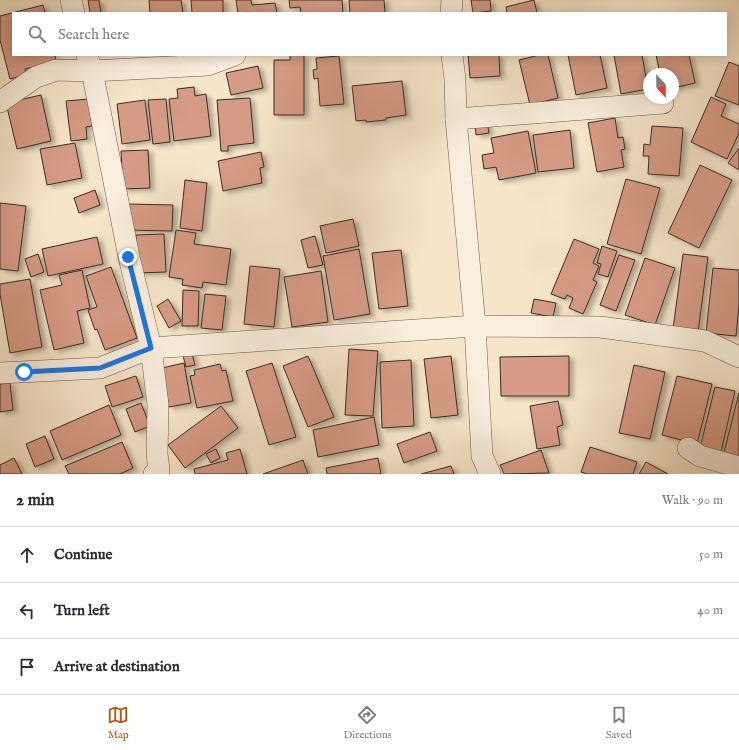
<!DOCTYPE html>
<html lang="en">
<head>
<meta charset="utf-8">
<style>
  :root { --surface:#fff; --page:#f7f7f7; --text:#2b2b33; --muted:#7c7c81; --line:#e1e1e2; --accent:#b45309 }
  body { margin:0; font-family:"IM FELL English",serif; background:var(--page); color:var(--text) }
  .compass { position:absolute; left:643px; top:68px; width:36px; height:36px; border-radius:50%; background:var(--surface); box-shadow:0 2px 10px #0003; rotate:158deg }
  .stop { position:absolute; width:12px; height:12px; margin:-9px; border:3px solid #1a73e8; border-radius:50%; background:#fff }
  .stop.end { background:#1a73e8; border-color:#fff; box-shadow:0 1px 4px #0008 }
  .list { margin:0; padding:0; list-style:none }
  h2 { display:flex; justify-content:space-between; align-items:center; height:52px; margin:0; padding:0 16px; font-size:17px }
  h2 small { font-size:13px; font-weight:400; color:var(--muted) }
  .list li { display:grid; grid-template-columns:26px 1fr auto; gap:12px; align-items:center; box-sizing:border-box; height:56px; padding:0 16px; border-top:1px solid var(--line) }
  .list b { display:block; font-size:15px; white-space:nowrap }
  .list em { font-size:13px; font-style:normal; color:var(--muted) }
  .icon { flex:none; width:22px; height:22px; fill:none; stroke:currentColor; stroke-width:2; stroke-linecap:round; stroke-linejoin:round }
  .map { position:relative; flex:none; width:739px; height:474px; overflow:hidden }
  .search { position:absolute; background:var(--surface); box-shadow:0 2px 10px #0003; left:12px; right:12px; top:12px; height:44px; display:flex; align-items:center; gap:10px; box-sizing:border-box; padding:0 14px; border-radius:0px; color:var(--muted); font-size:15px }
  .sheet { height:220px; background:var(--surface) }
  nav { display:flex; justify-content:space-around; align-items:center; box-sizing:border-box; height:56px; border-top:1px solid var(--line); background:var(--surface); font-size:11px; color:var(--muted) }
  nav a { display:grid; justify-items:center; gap:2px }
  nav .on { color:var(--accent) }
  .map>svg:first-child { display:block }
</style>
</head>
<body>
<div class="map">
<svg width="739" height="474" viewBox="0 0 739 474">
  <defs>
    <filter id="shadow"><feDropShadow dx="4.5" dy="2.5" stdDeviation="2" flood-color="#0004"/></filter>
  </defs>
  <rect width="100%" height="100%" fill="#f7e5c9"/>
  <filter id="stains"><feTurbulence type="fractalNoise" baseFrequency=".005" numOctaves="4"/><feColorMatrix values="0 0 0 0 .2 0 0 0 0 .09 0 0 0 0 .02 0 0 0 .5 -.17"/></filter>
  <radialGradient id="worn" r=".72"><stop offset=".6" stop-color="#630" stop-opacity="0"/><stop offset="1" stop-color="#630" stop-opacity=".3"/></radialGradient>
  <g fill="#d69b84" stroke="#3c2b23" filter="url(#shadow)">
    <polygon points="88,0 99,0 101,13 90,13"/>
    <polygon points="149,0 181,0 183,13 150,13"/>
    <polygon points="191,0 223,0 223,13 192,13"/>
    <polygon points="236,0 251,0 252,5 275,3 277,13 238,13"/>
    <polygon points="289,0 342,0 343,13 301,13 300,7 290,8"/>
    <polygon points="349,0 384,0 385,13 350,13"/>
    <polygon points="471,0 490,0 491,11 473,13"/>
    <polygon points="534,0 537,13 507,13 506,7"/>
    <polygon points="43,5 45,13 13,13 13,55 55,55 56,61 25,69 26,75 10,79 0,40 0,16"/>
    <polygon points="290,55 304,55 304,115 274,115 274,60 290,60"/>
    <polygon points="468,55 499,55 500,76 470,78"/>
    <polygon points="539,55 548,55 558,98 530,105 519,60"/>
    <polygon points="568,55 600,55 607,88 576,95"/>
    <polygon points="614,55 642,55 648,89 621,94"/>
    <polygon points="656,55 689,55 695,83 673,88 673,74 660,74"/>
    <polygon points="339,56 344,104 320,106 318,78 314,79 313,70 317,69 316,58"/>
    <polygon points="729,62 739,66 739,105 715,96"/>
    <polygon points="258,66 263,88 231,95 226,73"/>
    <polygon points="402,81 406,115 386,118 386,120 366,122 366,120 356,121 352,86"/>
    <polygon points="194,87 195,96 206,94 211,136 174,141 169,99 178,98 177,89"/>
    <polygon points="41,95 51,141 17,149 6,103"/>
    <polygon points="711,97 726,104 721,116 739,124 739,133 727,159 691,142"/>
    <polygon points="250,98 254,143 228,146 228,151 221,151 217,100"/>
    <polygon points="89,99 92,126 86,127 87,139 71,141 66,101"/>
    <polygon points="166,99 170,142 153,144 148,100"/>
    <polygon points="145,100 150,140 122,144 117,104"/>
    <polygon points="615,118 618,138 623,137 625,149 621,150 624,167 597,172 588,123"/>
    <polygon points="487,122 489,133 476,135 475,124"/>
    <polygon points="652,126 683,128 679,176 648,174 649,156 643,156 644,144 650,145"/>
    <polygon points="570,130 574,168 538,172 533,135"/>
    <polygon points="528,131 536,173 499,180 496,167 484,169 482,155 494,153 491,138"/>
    <polygon points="75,143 82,178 47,185 40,149"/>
    <polygon points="739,148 739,170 728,163"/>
    <polygon points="148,150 150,188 123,189 121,151"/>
    <polygon points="261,152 264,167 260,168 262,183 223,191 218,161"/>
    <polygon points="700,165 732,180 699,248 668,233"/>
    <polygon points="626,179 660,188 641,254 607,244"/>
    <polygon points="185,180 207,183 202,231 180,228"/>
    <polygon points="95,190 100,205 79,213 74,198"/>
    <polygon points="0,203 26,206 18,271 0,269"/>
    <polygon points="127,204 173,205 172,231 126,230"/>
    <polygon points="353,219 359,246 326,253 320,226"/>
    <polygon points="176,230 196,233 194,244 231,249 226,285 203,282 202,288 182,285 183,279 169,277"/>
    <polygon points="164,234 166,272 137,273 136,235"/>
    <polygon points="315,236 323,265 308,268 301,240"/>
    <polygon points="97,237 103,264 48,276 42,249"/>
    <polygon points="574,239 599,249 593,263 599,266 593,280 597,282 583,314 569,308 573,298 567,295 565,299 551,294"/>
    <polygon points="602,246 617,251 608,277 598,274 601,264 597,263"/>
    <polygon points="359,249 370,314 334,320 323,256"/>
    <polygon points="401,250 408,306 379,309 372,253"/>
    <polygon points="38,254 44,272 31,277 25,259"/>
    <polygon points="683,254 708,257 698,332 673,329"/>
    <polygon points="619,255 635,260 616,311 600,305"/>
    <polygon points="645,258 675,268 655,325 625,315"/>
    <polygon points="250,266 280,269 274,327 244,324"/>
    <polygon points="111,267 137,338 105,350 97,329 95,330 88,310 97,307 86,276"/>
    <polygon points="713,268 739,270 739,305 736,336 706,333"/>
    <polygon points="82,270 90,308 77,311 84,343 54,350 40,290 62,285 59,275"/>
    <polygon points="321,271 328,322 292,327 284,277"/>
    <polygon points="30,279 42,347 10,353 0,294 0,284"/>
    <polygon points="183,290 199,291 198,326 182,326"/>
    <polygon points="205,294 226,296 222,330 201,328"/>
    <polygon points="168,299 181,321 169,328 157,306"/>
    <polygon points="534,299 556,303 553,317 531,313"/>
    <polygon points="349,349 378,351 373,416 345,415"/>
    <polygon points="191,350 195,365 186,367 182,352"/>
    <polygon points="308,356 334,417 308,427 283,366"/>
    <polygon points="451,356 458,415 431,418 424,359"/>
    <polygon points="569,356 569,396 501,396 500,357"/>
    <polygon points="411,360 414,426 382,428 380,362"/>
    <polygon points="184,363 191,403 169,407 162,368"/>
    <polygon points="272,363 296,437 269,445 246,371"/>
    <polygon points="220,364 222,371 226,370 233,401 197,408 190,376 195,375 194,370"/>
    <polygon points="634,365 665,372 650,439 619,433"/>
    <polygon points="136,376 143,397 112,407 105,386"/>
    <polygon points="677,376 712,384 697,444 662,435"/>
    <polygon points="10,383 13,410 0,412 0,384"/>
    <polygon points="715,387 735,391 721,452 700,448"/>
    <polygon points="739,393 739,456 724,452"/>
    <polygon points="558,401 563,425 557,427 560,445 537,449 530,406"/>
    <polygon points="141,403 150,426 135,432 126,409"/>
    <polygon points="109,405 121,435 62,460 50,431"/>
    <polygon points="221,406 238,428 185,468 168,445"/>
    <polygon points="374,417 379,445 318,457 313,430"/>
    <polygon points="430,432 437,451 404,463 397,444"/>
    <polygon points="45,436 54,459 35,467 26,444"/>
    <polygon points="122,442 133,468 120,474 69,474 65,466"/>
    <polygon points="590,447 637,462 633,474 587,474 581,472"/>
    <polygon points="216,449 220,458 211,463 206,454"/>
    <polygon points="240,449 247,474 195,474 194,469 228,460 226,453"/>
    <polygon points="541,450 549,473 504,474 500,465"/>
    <polygon points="14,458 22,474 0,474 0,465"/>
    <polygon points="378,458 381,474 327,474 326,468"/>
    <polygon points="303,460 308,474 263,474"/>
    <polygon points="646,462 668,474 639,474"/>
    <polygon points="451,466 454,474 421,474"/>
  </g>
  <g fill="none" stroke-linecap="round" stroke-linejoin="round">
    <g stroke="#6b5a4c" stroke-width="22">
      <g id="minor">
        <polyline points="71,0 74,13"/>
        <polyline points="451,13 452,0"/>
        <polyline points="87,55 92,71 129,257 151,348 158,405 157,454 159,470 154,474"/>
        <polyline points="452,55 455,79 456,119 475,326 482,456 490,474"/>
        <polyline points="0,102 36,77 56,70 92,71 208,65 235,55"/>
        <polyline points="456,119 663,103"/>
        <polyline points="0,373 100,368 151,348 475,326 600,327 705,341 739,357"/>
        <polyline points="688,448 700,456 739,467"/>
      </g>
    </g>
    <use href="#minor" stroke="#faeedc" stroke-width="21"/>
  </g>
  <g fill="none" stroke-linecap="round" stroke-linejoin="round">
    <polyline stroke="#1a73e8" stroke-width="5" points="24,372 100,368 151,348 128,257"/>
  </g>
  <rect width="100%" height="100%" filter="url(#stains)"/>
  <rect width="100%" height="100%" fill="url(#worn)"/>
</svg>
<svg class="compass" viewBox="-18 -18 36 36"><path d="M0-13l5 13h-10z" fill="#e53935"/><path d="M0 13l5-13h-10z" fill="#7c7c81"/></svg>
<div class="stop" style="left:24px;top:372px"></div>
<div class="stop end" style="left:128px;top:257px"></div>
<div class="search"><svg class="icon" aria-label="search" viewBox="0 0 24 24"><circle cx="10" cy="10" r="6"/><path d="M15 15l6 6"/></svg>Search here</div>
</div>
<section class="sheet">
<h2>2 min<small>Walk · 90 m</small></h2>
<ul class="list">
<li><svg class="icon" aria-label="ahead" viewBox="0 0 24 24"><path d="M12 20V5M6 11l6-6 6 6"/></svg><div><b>Continue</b></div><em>50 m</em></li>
<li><svg class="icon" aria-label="left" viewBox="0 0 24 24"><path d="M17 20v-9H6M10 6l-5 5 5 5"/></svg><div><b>Turn left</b></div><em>40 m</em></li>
<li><svg class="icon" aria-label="arrive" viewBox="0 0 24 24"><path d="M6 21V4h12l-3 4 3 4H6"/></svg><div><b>Arrive at destination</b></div></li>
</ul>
</section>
<nav>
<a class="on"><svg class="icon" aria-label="map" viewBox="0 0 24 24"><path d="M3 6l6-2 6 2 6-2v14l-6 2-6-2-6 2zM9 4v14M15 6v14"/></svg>Map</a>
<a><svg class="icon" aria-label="directions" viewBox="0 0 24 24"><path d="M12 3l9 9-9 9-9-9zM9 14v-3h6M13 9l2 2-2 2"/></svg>Directions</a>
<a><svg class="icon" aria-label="saved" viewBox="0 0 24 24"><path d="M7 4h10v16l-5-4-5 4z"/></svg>Saved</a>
</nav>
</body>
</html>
